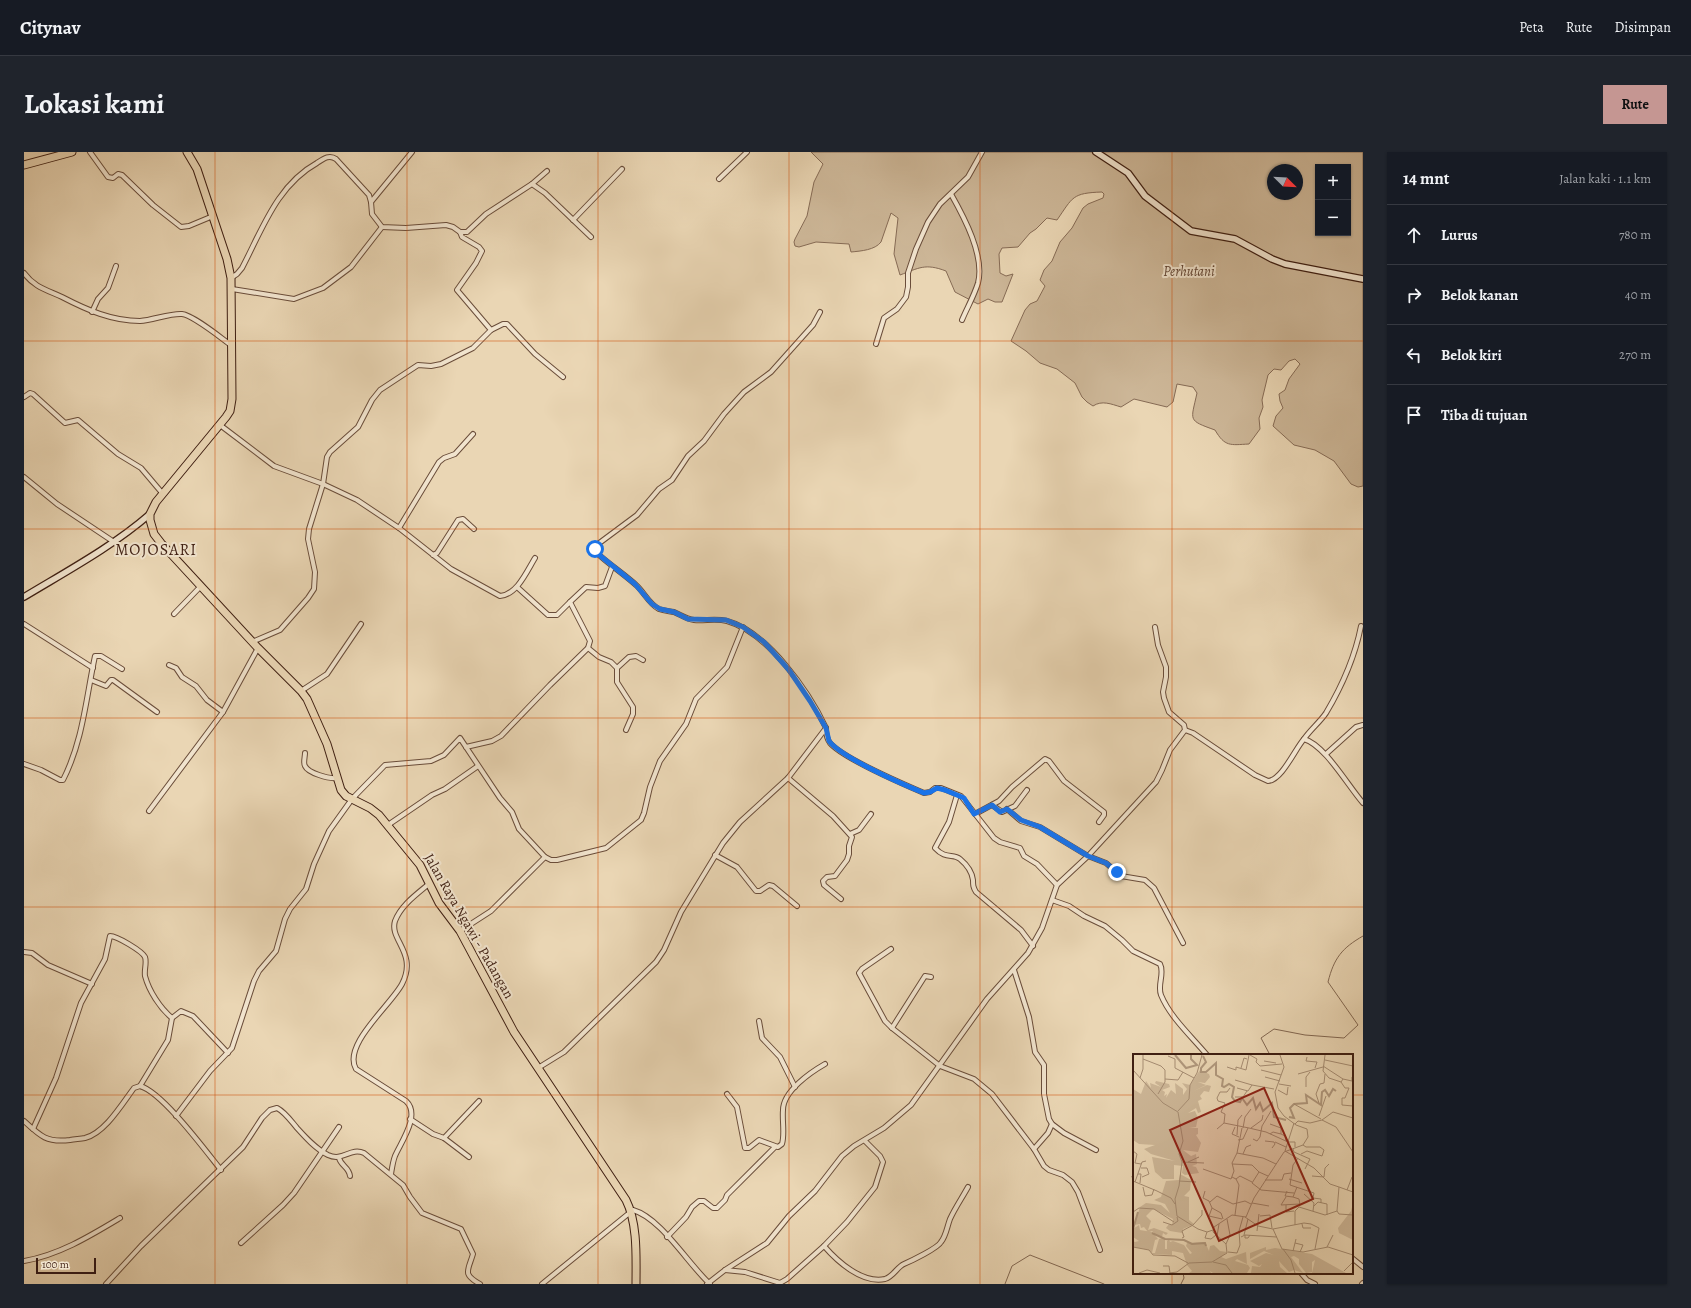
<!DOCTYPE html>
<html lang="id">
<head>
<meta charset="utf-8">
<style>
  :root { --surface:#171b24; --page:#20242c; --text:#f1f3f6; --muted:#9ea1a6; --line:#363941; --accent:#c59692 }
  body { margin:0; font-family:Alegreya,serif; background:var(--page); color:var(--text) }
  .controls { position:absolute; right:12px; top:12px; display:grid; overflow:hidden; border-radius:0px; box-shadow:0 1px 3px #0004 }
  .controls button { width:36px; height:36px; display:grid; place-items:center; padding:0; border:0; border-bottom:1px solid var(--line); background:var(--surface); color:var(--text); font:20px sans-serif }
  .compass { position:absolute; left:1243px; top:12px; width:36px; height:36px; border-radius:50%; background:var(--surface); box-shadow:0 1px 3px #0004; rotate:114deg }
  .scale { position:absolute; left:12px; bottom:10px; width:60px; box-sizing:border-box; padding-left:4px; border:2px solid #3f1f12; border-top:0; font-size:11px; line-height:14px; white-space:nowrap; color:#3f1f12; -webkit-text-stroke:3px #f1e4ce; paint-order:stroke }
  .stop { position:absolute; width:12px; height:12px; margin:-9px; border:3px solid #1a73e8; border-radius:50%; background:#fff }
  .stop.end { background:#1a73e8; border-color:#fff; box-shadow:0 1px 4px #0008 }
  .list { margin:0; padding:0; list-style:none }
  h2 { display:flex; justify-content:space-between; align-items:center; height:52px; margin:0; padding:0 16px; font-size:17px }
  h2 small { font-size:13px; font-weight:400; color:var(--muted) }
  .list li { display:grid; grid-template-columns:26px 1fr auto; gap:12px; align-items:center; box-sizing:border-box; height:60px; padding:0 16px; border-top:1px solid var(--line) }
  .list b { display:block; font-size:15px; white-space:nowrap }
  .list em { font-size:13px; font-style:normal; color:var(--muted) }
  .icon { flex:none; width:22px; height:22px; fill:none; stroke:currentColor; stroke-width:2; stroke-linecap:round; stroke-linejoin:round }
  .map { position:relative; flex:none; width:1339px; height:1132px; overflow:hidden; border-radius:0px }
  header { display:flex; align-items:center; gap:24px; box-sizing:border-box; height:56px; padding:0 20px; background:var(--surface); border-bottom:1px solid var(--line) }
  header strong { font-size:19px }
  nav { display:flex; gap:22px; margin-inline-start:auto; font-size:14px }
  .intro { display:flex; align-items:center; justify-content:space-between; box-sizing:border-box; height:96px; padding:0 24px }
  h1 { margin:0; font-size:28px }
  .button { padding:10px 18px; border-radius:0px; background:var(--accent); color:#111; font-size:14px; font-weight:700 }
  main { display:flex; gap:24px; padding:0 24px }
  aside { flex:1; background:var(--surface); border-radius:0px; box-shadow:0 1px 3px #0004 }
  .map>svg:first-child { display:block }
</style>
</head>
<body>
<header>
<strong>Citynav</strong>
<nav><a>Peta</a><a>Rute</a><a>Disimpan</a></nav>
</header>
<div class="intro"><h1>Lokasi kami</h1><a class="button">Rute</a></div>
<main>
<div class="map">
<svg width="1339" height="1132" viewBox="0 0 1339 1132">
  <rect width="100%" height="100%" fill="#ead6b4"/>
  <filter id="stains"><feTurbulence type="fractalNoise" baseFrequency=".005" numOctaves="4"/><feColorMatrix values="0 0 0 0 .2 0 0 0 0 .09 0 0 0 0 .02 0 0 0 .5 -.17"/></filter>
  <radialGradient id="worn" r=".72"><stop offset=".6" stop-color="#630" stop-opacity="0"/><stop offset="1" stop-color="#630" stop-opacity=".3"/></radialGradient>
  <path fill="#cdb798" stroke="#866b55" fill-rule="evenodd" d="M787,0H1339V334L1334,335L1327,332L1310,309L1291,298L1270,293L1249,274L1252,264L1259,256L1256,249L1255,242L1261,238L1265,227L1276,212L1271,207L1265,209L1257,218L1250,217L1244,223L1238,248L1239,255L1235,266L1236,277L1225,292C1206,293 1201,295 1191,278C1163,268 1167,269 1173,241L1169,235L1153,232L1149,250L1143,255L1110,247L1097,255C1087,252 1078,248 1069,254L1063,250L1058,245L1051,231L1033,217L1016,211L1002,199L987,189L1001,158L1006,152L1013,149L1021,134L1016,128L1020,118L1028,109L1036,90L1048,76L1059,56L1064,52L1079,46L1080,42L1078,40C1048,41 1049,45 1033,68L1023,66L1012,77L1006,81L994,95L978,96L975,102L976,121L982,124L989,122L978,150H971L964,147L954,152L931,140L922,119C901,111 895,116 876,123L870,102L874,66L867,61L857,90C851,98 837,99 827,100L825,92L792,90L775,95L771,94L770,90L771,87L783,64L790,30L799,12ZM1294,15H1324V81H1294ZM1249,18H1273V42H1249Z"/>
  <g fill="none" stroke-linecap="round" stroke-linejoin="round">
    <g stroke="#836852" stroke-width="1">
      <path d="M1246,903L1237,886L1250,877L1281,883L1320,886L1334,873L1304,830C1310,806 1318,796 1339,784"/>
      <polyline points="1110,1023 1108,1024 1110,1032"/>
      <polyline points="981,1132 988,1114 1006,1103 1080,1132"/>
      <polyline points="1157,1132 1160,1126 1159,1121"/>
    </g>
    <g stroke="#6a4d3a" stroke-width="6">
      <g id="street">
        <polyline points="66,0 84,25 89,26 94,22 98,23 129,53 157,75 165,74 189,64"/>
        <polyline points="695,27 723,0"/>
        <polyline points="508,32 523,19"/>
        <path d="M927,42C940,65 961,104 954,131C950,144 943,156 938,168"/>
        <polyline points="347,50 388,0"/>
        <polyline points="549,68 598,17"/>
        <path d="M0,121C10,135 23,138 38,145C63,158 88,169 116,169C129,168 147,161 158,162C169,163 197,186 207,193"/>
        <path d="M207,126L213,122L218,116C238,78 253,33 293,11C299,7 305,2 312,7L345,43L347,50L348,62L358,75L382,76L422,73L429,75L436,80H443L462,62L508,32L521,41L567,85"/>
        <polyline points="208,137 270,147 299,136 327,115 358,75"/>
        <polyline points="68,160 74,147 84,136 92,114"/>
        <polyline points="467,178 479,172 483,172 511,202 539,225"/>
        <polyline points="852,192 860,166 873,157 882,145 884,135 884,121 892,97 904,70 916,52 944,25 958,0"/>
        <polyline points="0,245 6,241 9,242 41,271 54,268 94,302 117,316 139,342"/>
        <path d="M196,273L250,314L299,332L333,348L375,376L427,417L476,444C493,443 503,419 511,406"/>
        <polyline points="0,325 33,352 90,390"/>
        <polyline points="375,376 415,310 420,306 431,302 449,282"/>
        <polyline points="409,403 413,401 434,368 439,367 450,377"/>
        <polyline points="493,435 524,463 533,463 546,450"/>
        <polyline points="150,462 177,434"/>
        <polyline points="0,472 69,516"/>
        <polyline points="228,490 256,478 284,446 290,437 291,420 284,387 285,377 299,332 303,305 306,300 334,275 348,248 356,238 394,213 407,214 417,212 449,196 467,178 433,138 452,111 458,99 455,95 438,85 436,80"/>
        <polyline points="564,496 575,505 587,510 593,516 593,530 609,555 609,562 602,578"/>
        <polyline points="145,513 152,516 158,525 172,534 183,548 199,560"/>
        <polyline points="593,516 605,505 612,504 619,508"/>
        <polyline points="67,528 82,534 87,528 89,528 133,560"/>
        <polyline points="277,539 303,522 337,472"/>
        <path d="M802,576C802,582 803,587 806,591C820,607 879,632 900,641L906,640L911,636H917L937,644L970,686L976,690L996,696L1000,704L1013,712L1033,733"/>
        <path d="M1161,578L1169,581L1231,623L1244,629C1258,628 1271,597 1280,587C1301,593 1324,634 1339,651"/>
        <path d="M1280,587C1286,578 1296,570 1302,561C1318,534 1331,505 1337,474"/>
        <polyline points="442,595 468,589 477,584 526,533 564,496 566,489 546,450 562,435 574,436 581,434 588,415"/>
        <path d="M281,601C281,605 279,611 281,614C284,621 305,627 312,626"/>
        <polyline points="1302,602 1332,575 1339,573"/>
        <path d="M0,612L17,618L36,628H39C59,589 62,546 71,504H77L98,517"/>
        <polyline points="764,626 809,664 828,685 825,694 825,702 823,708 811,724 803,725 799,729 800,733 817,747"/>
        <path d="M933,643L925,670L911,696C922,708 929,701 936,707C942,712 948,720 949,728C949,733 949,735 952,740L997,778L1009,794"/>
        <polyline points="968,653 978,660 991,654 1003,638"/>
        <polyline points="983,657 997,669 1016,675 1064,704 1082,711 1097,724 1121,728 1130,736 1159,791"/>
        <polyline points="125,659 199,560 234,496"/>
        <polyline points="951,662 975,649 988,635 1021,607 1025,609 1040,629 1080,660 1080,663 1075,670"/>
        <polyline points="364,673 408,643 421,637 454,614"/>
        <polyline points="826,682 835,678 847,662"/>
        <polyline points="691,703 713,715 732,739 736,739 745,733 749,734 773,754"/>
        <polyline points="521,705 527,708 533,708 582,696 617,668 620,661 626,635 636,609 662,572 672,547 703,515 719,475"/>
        <path d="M1028,748L1045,754L1060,764L1081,774L1098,788L1109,799L1136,812C1141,821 1133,833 1137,843C1146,865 1167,884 1183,903"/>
        <polyline points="867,797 838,817 835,821 861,869 868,876 916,914 950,927 968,942 1010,997 1020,1014 1025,1018 1039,1023 1048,1030 1054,1040 1076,1098"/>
        <polyline points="0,800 8,801 24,813 68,832"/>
        <polyline points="990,818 1005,865 1011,900 1020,913 1020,942 1025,967 1028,972 1040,981 1072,998"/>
        <polyline points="735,869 738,886 756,905 771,935"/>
        <polyline points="868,876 901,824 907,825"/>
        <path d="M514,916L540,900L632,810L640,798L657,760L699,691L716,670L764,626L802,576C785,540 744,480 703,469C692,466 681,469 670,468C662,467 657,463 650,460C645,459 640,459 635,457C625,452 620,440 612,433C600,422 586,413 574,402L571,397L574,392L613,363L635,337L648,328L664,304L680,289L700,262L720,240L747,220L789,173L796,160"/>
        <polyline points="116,934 144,888 148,866 157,859 169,864 204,901"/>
        <path d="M703,942L713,955L721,996H725L735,988L754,995L758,992C761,982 758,969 759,958C759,939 787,920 801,912"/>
        <polyline points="152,964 186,919 208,896 230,829 235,819 252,799 261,767 266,757 282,737 290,712 305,679 328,647 361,613 407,609 420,603 436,586 476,646 488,660 495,677 521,705 467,759 436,779"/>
        <polyline points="386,967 409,982 420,986 445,1005"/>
        <path d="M0,969C16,984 23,991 46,988C51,987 56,987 61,986C81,981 98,952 110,936L116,934C138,940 181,998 197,1018"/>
        <path d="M9,977L32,926L57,851L81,807L86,784C93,784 118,799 121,805C123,811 120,817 121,824C125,839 136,856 148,866"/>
        <polyline points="420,986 455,949"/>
        <polyline points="1010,997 1024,981 1028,972"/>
        <path d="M315,1006C317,1014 325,1015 326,1024"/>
        <path d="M367,1022C368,1016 369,1009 371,1004C377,990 397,963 382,949L332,917C318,893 367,853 378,832C394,801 365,788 371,769C377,753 393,742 406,731"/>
        <polyline points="643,1085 662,1065 668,1055 675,1049 680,1049 689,1056 693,1056 701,1048 703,1043 751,995"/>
        <polyline points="217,1091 259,1053 270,1041 315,975"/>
        <path d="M800,1094C813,1109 838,1132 861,1127C870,1124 873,1115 880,1112C887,1109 914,1096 917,1090C922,1084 923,1075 926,1067C931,1056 938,1046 944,1035"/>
        <polyline points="1328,1106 1339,1115"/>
        <path d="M0,1109C35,1103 66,1084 96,1066"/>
        <polyline points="701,1118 721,1120 756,1131 763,1127 800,1094 823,1070 851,1035 859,1010 856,1004 841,989"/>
        <polyline points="1277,1121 1283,1128 1291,1132"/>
        <path d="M82,1132L117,1094L219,995L238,966L246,958L253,956C261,960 267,969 273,976C282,986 292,997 304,1003C319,1010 326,995 340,1001L379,1033L386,1045L398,1061L437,1077L449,1102C444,1119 438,1122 456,1132"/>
        <path d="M518,1132L609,1058C637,1066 664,1112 686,1132"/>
        <polyline points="683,1132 701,1118 743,1091 765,1064 791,1039 818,1004 830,994 860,976 887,953 963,847 1004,801 1018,776 1033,733 1064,704 1132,630 1138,618 1146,598 1161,578 1160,573 1145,560 1140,546 1139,540 1142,525 1142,515 1134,493 1131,475"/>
        <polyline points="1338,1132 1339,1131"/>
      </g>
    </g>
    <g stroke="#3f1f12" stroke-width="8">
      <g id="secondary">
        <polyline points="1072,0 1104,21 1121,44 1167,79 1211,87 1248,107 1261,112 1339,127"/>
        <path d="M0,445C43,419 88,395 126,362"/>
      </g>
    </g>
    <g stroke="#3f1f12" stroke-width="9">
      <g id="highway">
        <path d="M163,0L173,17L203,107L207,126L208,247L206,259L202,265L132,350L126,362V368L130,382L137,391L234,496L277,539L283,547L303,592L317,638L322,644L346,656L355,663L396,713L415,751L436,779L490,880L602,1048C614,1072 612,1106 612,1132"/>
        <polyline points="0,13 48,0"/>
      </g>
    </g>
    <use href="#street" stroke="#f1e4ce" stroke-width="4"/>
    <use href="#secondary" stroke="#f1e4ce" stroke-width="5.5"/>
    <use href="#highway" stroke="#ead6b4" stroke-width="7"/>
  </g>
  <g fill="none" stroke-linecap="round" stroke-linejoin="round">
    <path stroke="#1a73e8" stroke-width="5" d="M571,397L574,402L611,432L628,452L636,457L650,460L664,467L702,468L719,475L740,490L765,518L786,549L802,576L805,589C818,606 878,632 900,641L906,640L913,636L921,638L940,646L950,662L968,653L976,660L983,657L997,668L1016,675L1064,704L1082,711L1093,720"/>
  </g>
  <path fill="none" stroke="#cf500d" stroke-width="1" stroke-opacity="0.55" d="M191,0V1132M383,0V1132M574,0V1132M765,0V1132M956,0V1132M1148,0V903M0,189H1339M0,377H1339M0,566H1339M0,755H1339M0,943H1110M1328,943H1339M1148,1121V1132"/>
  <g text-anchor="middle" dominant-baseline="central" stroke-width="4" stroke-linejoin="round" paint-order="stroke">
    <g font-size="14" font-style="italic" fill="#624534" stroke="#f1e4ce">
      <text x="1165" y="119">Perhutani</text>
    </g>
    <g font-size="14" fill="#3f1f12" stroke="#f1e4ce">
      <text transform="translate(445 774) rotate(60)">Jalan Raya Ngawi - Padangan</text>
    </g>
    <g font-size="16" letter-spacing="1" fill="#3f1f12" stroke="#f1e4ce">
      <text x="132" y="398">MOJOSARI</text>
    </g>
  </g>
  <g transform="translate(1109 902)">
    <rect width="220" height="220" fill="#ead6b4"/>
    <path d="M67,16L76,20L77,23L72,29L65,28L73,31L61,37L74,31L78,32L76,38L71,37L67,42L69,45L65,47L68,58L65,59L63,54L55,59L62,57L65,64L63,73L56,74H65V80L63,81L68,89L65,98L50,96L58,102L63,100L64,110L59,112L63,113L66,119L52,121L49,119L50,112L41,111V125H30L22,118L19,103L42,107L18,100L11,95L22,91L6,90L0,86V35L8,40L13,27L18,34L17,29L28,33L22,29L23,27L36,30L37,33L29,36L32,38L31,42L34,40L33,44L38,36L43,40L42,29L50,35V41L54,35L49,29L57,31ZM47,120L58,126L57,136L51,142L56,143V166L61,170L50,175L49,179L37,177L33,174L36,170L39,171L40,165L20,155L13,162L18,167L15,176L21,174L35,179L33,181L30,179L29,183L25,182L19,177L15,178L11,173L8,174L7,170L1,171L7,153L13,149L28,151L37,159L32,150L21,146L28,143L33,127L46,126ZM220,149V186L206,179L205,174L218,157ZM6,171L7,176L19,178L25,185L22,186L19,199H22L26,185L29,184L32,185V195H34V187L36,185L37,188L40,187L51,191L57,200L59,199L53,192L54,189L72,188L76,197L77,192L81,191L87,197L94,198L88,203L93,205L113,198L114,210L104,205L102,207L115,211L117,214L114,219H80L77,217L78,219H56L59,217L54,211L50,199L39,197V201L20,200L16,196L0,193V187L2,188L6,187L0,183V175ZM133,193V196L142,194L179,200L213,219H179L182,206L179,208V218L173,219L166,210V205L161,202L158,203L170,219L161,216L156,218L146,207L147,213L154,219H118L119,212L127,213L129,210L126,212L117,207L133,199L141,201L131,197L117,205V199Z" fill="#cdb798"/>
    <path fill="none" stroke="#b0987d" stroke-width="2" d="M42,1L53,14L64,11L58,5V1M70,2L73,8L68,14V18H73L83,9V21L90,25L89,32L91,33L96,30L101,33L99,43L102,47L107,48L109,44L114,51L120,44L123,55L127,49L130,57L139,49L141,63L153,66M156,63L161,64L157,54L161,50L174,49L173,41L188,51L189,38L192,36L196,42L200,35L203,37M0,175L5,158M19,179L32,185L51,186L59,190L72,189L73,192"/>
    <path fill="none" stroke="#a68d73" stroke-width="1" d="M117,1L124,5L123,8L127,12L149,10M192,1L190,17L196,24L208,28L212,34H216L212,44H209V51L220,52M35,2L42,5V14L61,24M174,3L173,7L184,8L182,14M10,5L28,12L32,16V28L25,40M192,6L220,12M131,7L143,9M190,12L210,25M94,13L103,16V13L113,16L116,1M108,14L111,4L114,5M0,16L30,49L45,58L50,87L46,100L49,108L46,132L42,145L44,162L65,175L74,178L80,176M128,16L148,21M165,20L190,13M132,23L147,27M7,24L10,15V1M32,25L45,26L50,18M102,26L119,31M208,28L210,25L219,27V23M146,30L158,32M173,33V23L177,18M104,34L115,37L119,31L141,35M145,36L154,41L155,33M102,43H110L114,37M186,49L183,40L187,30L191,29L192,20M161,50L188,65M45,57L56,45L57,31L64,19L69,1M186,62L193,42M189,66L203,73L220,98M91,69L92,60L88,58L92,49L85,47L84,44L87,38H94L97,34M161,69L152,97L181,114L197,130L206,133L204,157M137,70L148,74V80M162,70L165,67L177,69L189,66L200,58L220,64M102,73L99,80L106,83M110,74L112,63L118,55M118,74L129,66L130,61M84,75L91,69L116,74L133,78L155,88H162V93M137,80L140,78L148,80L152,82L153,87M104,81L105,66L109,61M120,85L124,87L127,83L129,72L138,57M105,86L110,85L115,74M132,87L141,88L142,90L139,94M142,88L153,93M160,95L161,98L177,105L172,115M0,97L4,100L2,109L8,110M104,99L109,74M110,100L113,93L118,91M168,100L174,97L189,102L191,96L187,93H173L170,91M165,104L160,111L157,131L181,139L180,144L188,145V149M49,108L71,109M55,108L66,103M99,110L119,111L126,118M8,114H14L16,120L9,123M70,115L98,125L101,117L99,109L104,99L130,104L143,110M5,120H8L7,129M135,122L126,118L119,129L128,136L161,139M179,122L191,123L192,114L196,110M99,123L103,125L107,122L119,128M156,125L169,129M132,126H149L151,120L158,119M0,127L24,137L38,144L42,150M46,127L63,128M2,128L9,108L13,107M10,133L12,142L19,141L21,135M164,133L160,143L166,145L167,151M206,133L220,138M214,136L219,123M72,137L70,144L76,147L79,154L88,159L90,165M154,137L152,142L160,143M171,140L181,149L180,157M153,143L148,151L167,150M77,148L84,142L100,150L112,147L118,150M119,149L136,152M153,151V158L161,157M181,152L185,148L194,150V161M79,154L76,162L89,165M0,158L6,154L21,155L41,168M102,161L106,131L103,125M127,162L137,161L139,174M112,163L125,172L140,175L149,195L170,198L195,193L220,201M30,168L39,171L45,167L44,163M169,170L170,174H178M60,171L69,161V156M162,171V157L166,153L192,161L204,157L206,160L220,161M140,175L171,169L178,170L186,174L182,195M124,177L126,160M74,178L72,184L78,185L83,181M111,181L115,165M112,181L144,183M84,182L86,170M108,183L112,181V184H115L117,181M49,184L51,183L49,177L60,171M162,189L170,191L167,198M93,190L97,181L94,165M0,193L16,196L20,201L42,202L55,209M194,193L200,181M150,195L158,206L162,219M160,197L163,185M95,198L104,199L107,191L106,177L110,163M80,208L93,211L99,219M30,212H36L37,219M211,217L220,208M6,219L14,216L27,219M36,219L44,218L56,209L79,208L94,199L93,190L80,178L81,173L99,161L113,163L121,144L151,98L170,91L175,83L174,75L163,71L151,62L145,54L142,38L151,13L147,1"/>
    <path fill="#8f2418" fill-opacity="0.15" stroke="#8f2418" stroke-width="2" d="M131,34L180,145L86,187L37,76Z"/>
    <rect width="220" height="220" fill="none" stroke="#3f1f12" stroke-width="2"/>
  </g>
  <rect width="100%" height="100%" filter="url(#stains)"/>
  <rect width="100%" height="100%" fill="url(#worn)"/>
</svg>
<div class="controls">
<button>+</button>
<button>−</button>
</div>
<svg class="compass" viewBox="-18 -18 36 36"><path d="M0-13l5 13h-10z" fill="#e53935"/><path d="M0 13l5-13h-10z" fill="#9ea1a6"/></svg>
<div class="scale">100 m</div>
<div class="stop" style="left:571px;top:397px"></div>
<div class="stop end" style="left:1093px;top:720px"></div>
</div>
<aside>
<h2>14 mnt<small>Jalan kaki · 1.1 km</small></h2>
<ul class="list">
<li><svg class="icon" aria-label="ahead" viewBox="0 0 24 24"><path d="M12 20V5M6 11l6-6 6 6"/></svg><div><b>Lurus</b></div><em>780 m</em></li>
<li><svg class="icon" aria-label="right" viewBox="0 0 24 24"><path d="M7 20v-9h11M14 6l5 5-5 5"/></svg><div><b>Belok kanan</b></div><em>40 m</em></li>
<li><svg class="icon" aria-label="left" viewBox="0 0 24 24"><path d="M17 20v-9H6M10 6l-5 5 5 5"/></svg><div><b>Belok kiri</b></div><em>270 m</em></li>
<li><svg class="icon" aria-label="arrive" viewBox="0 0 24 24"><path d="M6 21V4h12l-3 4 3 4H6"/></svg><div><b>Tiba di tujuan</b></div></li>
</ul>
</aside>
</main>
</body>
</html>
